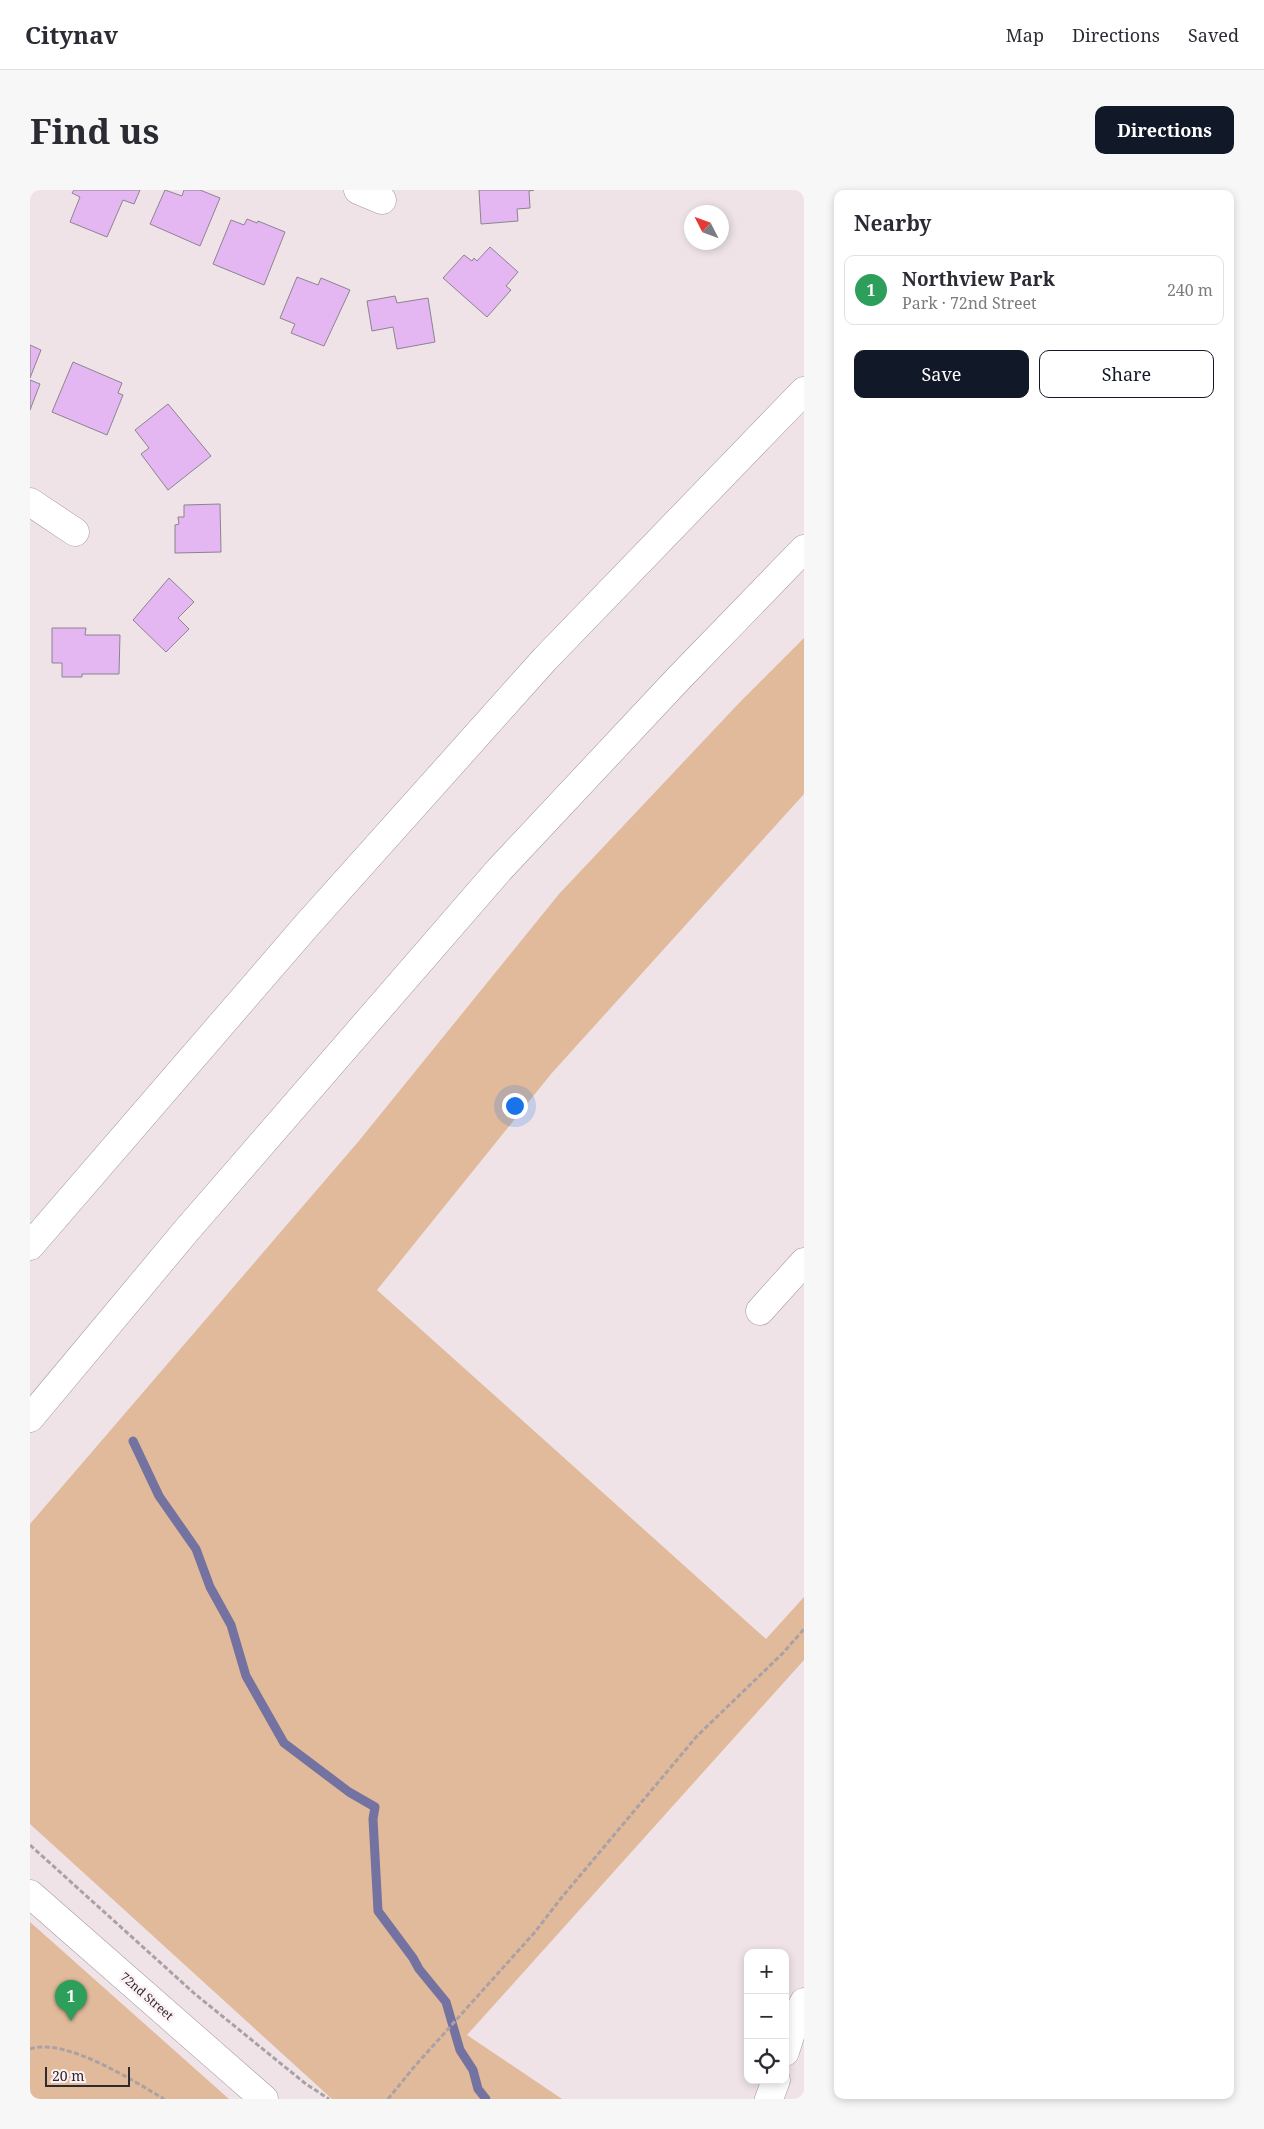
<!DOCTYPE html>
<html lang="en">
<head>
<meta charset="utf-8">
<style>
  :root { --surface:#fff; --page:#f7f7f7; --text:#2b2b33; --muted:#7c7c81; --line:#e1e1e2; --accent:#111827 }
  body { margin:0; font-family:"Noto Serif",serif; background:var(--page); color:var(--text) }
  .controls { position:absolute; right:15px; bottom:15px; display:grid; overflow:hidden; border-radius:10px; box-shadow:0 2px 8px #0003 }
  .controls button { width:45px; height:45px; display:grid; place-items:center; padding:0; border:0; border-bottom:1px solid var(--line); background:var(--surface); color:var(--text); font:25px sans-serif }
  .compass { position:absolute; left:654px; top:15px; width:45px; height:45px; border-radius:50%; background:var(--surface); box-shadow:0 2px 8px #0003; rotate:312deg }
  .scale { position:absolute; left:15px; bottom:12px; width:85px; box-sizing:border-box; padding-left:5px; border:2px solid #2f2a2c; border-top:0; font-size:14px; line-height:18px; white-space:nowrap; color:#2f2a2c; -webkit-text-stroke:4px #fdf1f5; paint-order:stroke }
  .you { position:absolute; left:484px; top:915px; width:18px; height:18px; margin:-12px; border:4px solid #fff; border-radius:50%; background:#1a73e8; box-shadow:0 0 0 8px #1a73e833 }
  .badge { display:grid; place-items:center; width:32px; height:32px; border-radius:50%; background:var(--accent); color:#fff; font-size:16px; font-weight:700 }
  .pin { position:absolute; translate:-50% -41px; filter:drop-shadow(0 1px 2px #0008) }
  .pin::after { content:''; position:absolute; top:26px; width:18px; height:15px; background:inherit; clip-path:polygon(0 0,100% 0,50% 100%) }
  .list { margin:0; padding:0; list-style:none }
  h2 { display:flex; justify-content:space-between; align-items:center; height:65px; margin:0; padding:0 20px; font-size:21px }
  h2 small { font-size:16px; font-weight:400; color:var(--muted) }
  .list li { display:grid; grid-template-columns:32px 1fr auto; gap:15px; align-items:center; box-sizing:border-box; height:70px; margin:0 10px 10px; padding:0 10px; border:1px solid var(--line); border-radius:10px }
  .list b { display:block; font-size:19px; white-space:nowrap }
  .list p { margin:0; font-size:16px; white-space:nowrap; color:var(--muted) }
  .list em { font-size:16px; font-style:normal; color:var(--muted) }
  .actions { display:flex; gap:10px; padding:15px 20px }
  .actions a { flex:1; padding:11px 0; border:1px solid var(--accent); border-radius:10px; text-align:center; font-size:18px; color:var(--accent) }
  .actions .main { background:var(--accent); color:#fff }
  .icon { flex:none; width:28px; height:28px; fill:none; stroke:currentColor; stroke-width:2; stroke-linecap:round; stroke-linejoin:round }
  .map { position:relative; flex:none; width:774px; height:1909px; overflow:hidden; border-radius:10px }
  header { display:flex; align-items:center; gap:30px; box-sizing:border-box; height:70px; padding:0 25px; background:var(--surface); border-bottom:1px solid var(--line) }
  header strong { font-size:24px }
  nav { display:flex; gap:28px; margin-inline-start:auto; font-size:18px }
  .intro { display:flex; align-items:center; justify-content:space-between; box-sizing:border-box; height:120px; padding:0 30px }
  h1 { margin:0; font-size:35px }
  .button { padding:12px 22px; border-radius:10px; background:var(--accent); color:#fff; font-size:18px; font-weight:700 }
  main { display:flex; gap:30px; padding:0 30px }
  aside { flex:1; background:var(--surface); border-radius:10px; box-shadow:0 2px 8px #0003 }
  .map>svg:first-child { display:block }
</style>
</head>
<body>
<header>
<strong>Citynav</strong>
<nav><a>Map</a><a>Directions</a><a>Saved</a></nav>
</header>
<div class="intro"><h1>Find us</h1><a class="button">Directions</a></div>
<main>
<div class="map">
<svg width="774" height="1909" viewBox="0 0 774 1909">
  <rect width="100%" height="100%" fill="#efe3e8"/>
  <g fill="#e0ba9a">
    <polygon points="774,448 774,604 521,884 347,1100 736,1449 774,1407 774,1470 437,1845 532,1909 302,1909 0,1634 0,1334 328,952 529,704 710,512"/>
    <polygon points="0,1732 199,1909 0,1909"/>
  </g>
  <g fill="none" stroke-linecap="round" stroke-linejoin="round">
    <polyline stroke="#7372a0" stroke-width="9" points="103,1251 129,1306 166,1359 180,1397 201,1435 216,1486 254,1553 319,1602 345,1617 343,1629 348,1721 383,1768 389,1779 416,1812 430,1860 443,1880 448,1899 456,1909"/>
  </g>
  <g fill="#e4b7f3" stroke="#8b848d">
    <polygon points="44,0 110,0 104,14 93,10 77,47 40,32 50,7 42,3"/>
    <polygon points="135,0 152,6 154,0 170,0 190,8 170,56 120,34"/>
    <polygon points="449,0 504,0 499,1 500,18 487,19 488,31 451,34"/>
    <polygon points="217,29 227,33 228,31 255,42 234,95 183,74 201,30 214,35"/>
    <polygon points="460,57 488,82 476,96 481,100 457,127 413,88 434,65 442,71 444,68 447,71"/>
    <polygon points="267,87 288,95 291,88 320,100 294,156 261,143 265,134 250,128"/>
    <polygon points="365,106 367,113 398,108 405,152 367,159 363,137 342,141 337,111"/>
    <polygon points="0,155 11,160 0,188"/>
    <polygon points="43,172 92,193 88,203 93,205 77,245 22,222"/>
    <polygon points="0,190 10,194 0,220"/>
    <polygon points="138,214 181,266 138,300 111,264 119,258 105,240"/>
    <polygon points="190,314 191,362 145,363 145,335 149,334 148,327 154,327 154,315"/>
    <polygon points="139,388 164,412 148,428 159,439 136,462 103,430"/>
    <polygon points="22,438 56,438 55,445 90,445 89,484 52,484 52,487 32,487 32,473 22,473"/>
  </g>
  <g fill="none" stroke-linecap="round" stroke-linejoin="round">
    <g stroke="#a2979b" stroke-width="29">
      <g id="street">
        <polyline points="328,0 352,10"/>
        <polyline points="0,312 45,342"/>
        <polyline points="730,1121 774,1072"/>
        <polyline points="755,1862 766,1827 774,1812"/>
        <polyline points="739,1909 746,1890"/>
      </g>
    </g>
    <g stroke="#a2979b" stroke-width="29">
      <polyline id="secondary" points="0,1704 234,1909"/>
    </g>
    <g stroke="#a2979b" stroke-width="29">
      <g id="highway">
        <polyline points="0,1056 277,735 515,469 774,201"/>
        <polyline points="0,1228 156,1041 469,680 649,488 774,359"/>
      </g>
    </g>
    <g stroke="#aaa1a4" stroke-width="3" stroke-dasharray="5 2.5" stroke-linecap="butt">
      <polyline points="0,1655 165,1804 276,1894 299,1909"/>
      <path d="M0,1859C35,1847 104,1891 134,1909"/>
      <polyline points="358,1909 384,1877 505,1742 532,1707 667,1546 753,1463 774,1439"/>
    </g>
    <use href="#street" stroke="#fff" stroke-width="28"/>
    <use href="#secondary" stroke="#fff" stroke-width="28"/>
    <use href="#highway" stroke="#fff" stroke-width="28"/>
  </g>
  <g text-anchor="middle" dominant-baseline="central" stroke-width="5" stroke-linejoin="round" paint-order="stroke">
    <g font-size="12" fill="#2f2a2c" stroke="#fdf1f5">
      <text transform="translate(117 1806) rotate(41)">72nd Street</text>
    </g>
  </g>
</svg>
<div class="controls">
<button>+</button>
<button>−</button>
<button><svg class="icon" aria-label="locate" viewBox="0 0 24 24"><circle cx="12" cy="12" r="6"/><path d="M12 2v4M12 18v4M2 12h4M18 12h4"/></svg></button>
</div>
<svg class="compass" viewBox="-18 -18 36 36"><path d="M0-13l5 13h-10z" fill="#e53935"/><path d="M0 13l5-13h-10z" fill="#7c7c81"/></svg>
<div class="scale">20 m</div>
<div class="you"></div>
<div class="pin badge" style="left:41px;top:1831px;background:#2e9e5b">1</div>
</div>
<aside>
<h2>Nearby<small></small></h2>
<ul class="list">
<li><span class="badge" style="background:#2e9e5b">1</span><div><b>Northview Park</b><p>Park · 72nd Street</p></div><em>240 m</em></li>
</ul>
<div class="actions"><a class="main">Save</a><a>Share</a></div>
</aside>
</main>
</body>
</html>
